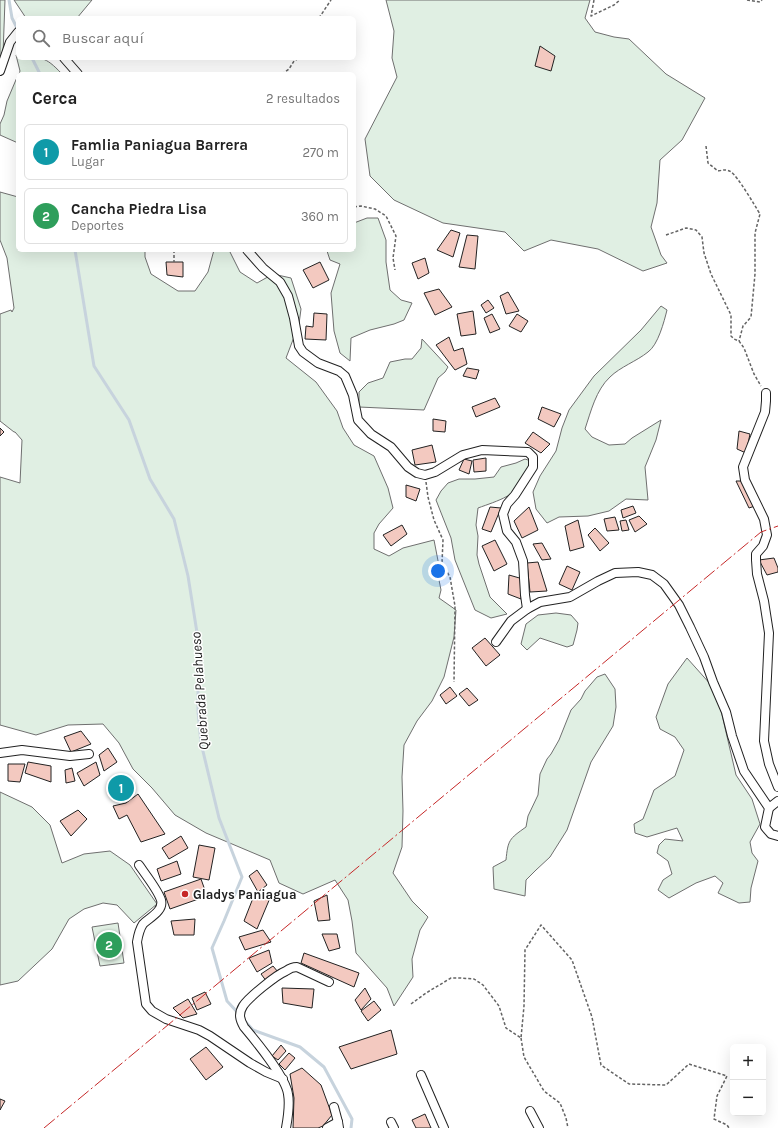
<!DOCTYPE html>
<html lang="es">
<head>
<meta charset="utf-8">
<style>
  :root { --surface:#fff; --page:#f6f6f6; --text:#222; --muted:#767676; --line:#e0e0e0; --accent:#111827 }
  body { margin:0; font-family:Karla,sans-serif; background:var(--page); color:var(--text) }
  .controls { position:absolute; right:12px; bottom:12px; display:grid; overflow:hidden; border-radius:6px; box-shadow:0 4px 16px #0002 }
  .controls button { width:36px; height:36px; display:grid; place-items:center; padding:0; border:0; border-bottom:1px solid var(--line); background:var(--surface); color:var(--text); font:20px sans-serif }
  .you { position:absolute; left:438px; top:571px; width:14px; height:14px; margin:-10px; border:3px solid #fff; border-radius:50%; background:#1a73e8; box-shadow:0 0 0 6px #1a73e833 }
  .badge { display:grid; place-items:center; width:26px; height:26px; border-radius:50%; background:var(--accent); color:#fff; font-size:13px; font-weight:700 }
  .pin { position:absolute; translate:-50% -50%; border:2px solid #fff; box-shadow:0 1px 4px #0006 }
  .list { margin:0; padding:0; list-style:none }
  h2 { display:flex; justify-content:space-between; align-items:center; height:52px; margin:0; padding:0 16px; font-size:17px }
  h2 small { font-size:13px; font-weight:400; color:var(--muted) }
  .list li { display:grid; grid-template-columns:26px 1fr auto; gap:12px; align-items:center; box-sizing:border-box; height:56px; margin:0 8px 8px; padding:0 8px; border:1px solid var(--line); border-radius:6px }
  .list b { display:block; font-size:15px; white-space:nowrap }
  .list p { margin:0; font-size:13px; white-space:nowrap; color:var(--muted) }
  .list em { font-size:13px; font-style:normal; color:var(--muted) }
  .icon { flex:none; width:22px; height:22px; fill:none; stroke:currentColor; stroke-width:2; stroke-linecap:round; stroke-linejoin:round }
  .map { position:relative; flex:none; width:778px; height:1128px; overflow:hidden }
  .search { position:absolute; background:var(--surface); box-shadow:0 4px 16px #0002; left:16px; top:16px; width:340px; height:44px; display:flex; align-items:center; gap:10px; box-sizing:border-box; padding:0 14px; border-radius:6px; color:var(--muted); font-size:15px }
  .panel { position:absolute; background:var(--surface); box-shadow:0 4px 16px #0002; left:16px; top:72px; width:340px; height:180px; border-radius:6px }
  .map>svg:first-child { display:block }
</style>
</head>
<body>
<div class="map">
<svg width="778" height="1128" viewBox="0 0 778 1128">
  <rect width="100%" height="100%" fill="#fff"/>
  <g fill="#e0efe3" stroke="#6f6f6f">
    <polygon points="0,0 5,0 3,55 0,62"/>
    <polygon points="14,0 92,0 77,18 26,18"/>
    <polygon points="386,0 590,0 585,18 595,32 614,37 629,39 666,74 705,98 682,140 660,160 657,203 651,227 661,255 667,263 643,271 598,249 551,240 524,251 505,232 443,223 394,200 370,176 365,139 397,77 392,58 394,31"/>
    <path d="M18,54V58C42,58 44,55 62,74H19L20,71L16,55Z"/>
    <polygon points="18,75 18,143 0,135 0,124 4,115 7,101"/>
    <polygon points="0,192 18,197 18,250 145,250 145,257 151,274 178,291 195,291 208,272 214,250 229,250 240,272 257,283 273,274 291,278 301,309 299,324 286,358 316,382 337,411 343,428 354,445 374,456 388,488 393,508 379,524 374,533 374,549 389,556 403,548 434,540 440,571 439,580 441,590 439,598 456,610 454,637 444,677 432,701 417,721 404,745 402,777 403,811 402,847 393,873 412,901 428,917 420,930 412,959 413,977 394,1006 387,988 356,953 352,921 348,900 335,880 303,894 279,883 270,860 206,833 175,815 152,788 133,769 119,743 103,724 68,725 36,735 0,725 0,477 20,483 22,440 15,432 14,432 0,421 0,314 11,310 12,312 14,308 7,258 0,240"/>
    <polygon points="367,218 378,218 386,240 386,262 390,290 401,300 412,303 404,320 394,324 370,330 351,338 350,361 340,353 334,331 331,293 340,264 330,260 327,251 354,250 354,223"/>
    <path d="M661,306L667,310C664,322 658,345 648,352C637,361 620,367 610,377C596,390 591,411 585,429L592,437L609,445L625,444L632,438L661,420L656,440L645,467L648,500L626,499L609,511L588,516L559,517L547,523L536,509L533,492L540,476L556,451L562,428L569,410L594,376L641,330Z"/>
    <polygon points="422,339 448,367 445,372 438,378 424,410 359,407 359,392 368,383 383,378 390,362 405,359 412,359 421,348"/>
    <path d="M525,459L531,461C530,465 529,470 528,474C520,495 497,501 478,508L476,525L478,536L477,555L479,564L490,597L507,614L491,618L475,610L455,560L451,538L436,500L441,491L448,483L459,479H475L494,477L501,467L516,463Z"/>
    <polygon points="556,613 571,615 578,623 577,630 573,645 567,647 540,638 527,650 521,644 526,624 538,615"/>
    <polygon points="687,658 712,686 719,702 736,775 752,799 760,824 750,842 752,853 758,861 751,888 750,902 739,903 718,893 723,883 715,876 696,883 669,898 658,890 663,880 672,874 668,861 657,853 659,845 665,839 683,841 677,828 647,837 635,833 634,824 643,819 654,790 675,776 684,750 675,737 660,729 656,717 668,684"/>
    <path d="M605,674L615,689L616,707L613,726L591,762L567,830L550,857L536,870L526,880L525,896L494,889L493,867L506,860C508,840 509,839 526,827L528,816L538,795L540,774L547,759L551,754L559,740L571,710L581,699L585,691L597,677Z"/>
    <polygon points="0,792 32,807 50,825 62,863 84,854 110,851 130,865 157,904 134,923 117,905 103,903 84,909 69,919 52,949 18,981 0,985"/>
    <polygon points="118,923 124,963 100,966 92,927"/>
  </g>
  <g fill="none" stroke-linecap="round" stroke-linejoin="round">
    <g stroke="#c7d3dd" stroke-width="3">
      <polyline points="9,0 12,18 18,30"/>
      <polyline points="32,58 40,74"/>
      <polyline points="75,250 94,366 129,420 150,479 174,519 188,576 198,639 198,711 201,743 219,818 242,877 224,921 212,948 227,1001 239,1014"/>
      <polyline points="244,1020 253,1030 300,1047 324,1067 352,1119 351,1128"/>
    </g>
  </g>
  <g fill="#f3c9c0" stroke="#222">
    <polygon points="540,46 555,56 551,71 535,66"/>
    <polygon points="451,230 460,233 453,257 437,250"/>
    <polygon points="467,235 478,236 475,269 459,267"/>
    <polygon points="425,258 429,273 418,279 412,263"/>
    <polygon points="166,262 183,262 183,277 167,275"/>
    <polygon points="320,262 329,280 313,288 303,270"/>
    <polygon points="439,289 452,307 435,315 424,293"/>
    <polygon points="508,292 519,311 506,314 500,296"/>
    <polygon points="488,300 494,308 486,313 481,305"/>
    <polygon points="473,311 476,334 461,336 457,314"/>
    <polygon points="314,313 327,314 326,340 305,339 306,326 313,327"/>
    <polygon points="492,314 500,329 490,333 484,318"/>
    <polygon points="517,314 528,321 521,332 509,326"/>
    <polygon points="449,337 454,351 463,348 467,364 455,370 436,345"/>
    <polygon points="467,368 479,370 476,379 463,376"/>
    <polygon points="495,398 500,407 476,417 472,407"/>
    <polygon points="542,407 561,414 554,427 538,419"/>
    <polygon points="433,419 446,421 445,432 433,431"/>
    <polygon points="0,428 4,432 0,436"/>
    <polygon points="739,431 750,434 746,453 737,449"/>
    <polygon points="533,432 550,444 541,453 525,443"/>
    <polygon points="432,445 436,462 415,465 412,450"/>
    <polygon points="486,458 486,471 474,472 473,460"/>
    <polygon points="464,459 472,461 469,474 459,470"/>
    <polygon points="736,481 742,481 755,506 749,508"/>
    <polygon points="406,485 420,489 416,501 406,497"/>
    <polygon points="633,506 636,513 623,518 621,510"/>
    <polygon points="490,507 501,508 491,532 482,529"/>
    <polygon points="529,507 538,530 522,538 514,521"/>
    <polygon points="639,516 647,524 635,532 629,520"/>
    <polygon points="615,517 619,530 607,531 604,519"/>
    <polygon points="578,520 584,547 570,551 565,526"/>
    <polygon points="626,520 629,530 622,531 620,521"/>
    <polygon points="402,525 407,534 391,546 383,535"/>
    <polygon points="595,528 609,543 600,551 588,535"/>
    <polygon points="495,540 507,564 494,571 482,546"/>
    <polygon points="542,543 551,559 542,560 533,544"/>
    <polygon points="774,558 778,568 778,572 767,575 759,560"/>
    <polygon points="538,562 547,591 530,592 527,563"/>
    <polygon points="567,566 580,572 572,590 559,584"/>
    <polygon points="509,575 523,579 521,599 508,594"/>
    <polygon points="485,638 500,655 486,666 472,648"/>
    <polygon points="450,687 457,696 446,704 440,695"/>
    <polygon points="467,688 478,700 469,706 459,694"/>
    <polygon points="81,731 91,744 71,752 64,737"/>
    <polygon points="108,748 117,762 104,771 99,755"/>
    <polygon points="28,762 51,766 51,782 25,773"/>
    <polygon points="96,762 100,775 84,786 77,773"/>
    <polygon points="8,764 25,764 20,782 8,781"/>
    <polygon points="72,768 75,781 66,783 65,770"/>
    <polygon points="120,778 122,783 127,781 132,793 115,800 110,789 114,788 113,780"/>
    <polygon points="138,794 165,834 141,842 127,815 119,819 113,806 126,803"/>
    <polygon points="78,810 87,819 71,836 60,821"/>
    <polygon points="181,836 188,848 169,859 162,848"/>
    <polygon points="199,845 215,848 209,880 193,877"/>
    <polygon points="177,861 181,874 161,881 157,869"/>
    <polygon points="257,870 267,885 258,892 249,876"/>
    <polygon points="201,879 207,896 170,909 164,892"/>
    <polygon points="255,893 270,898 257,929 244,921"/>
    <polygon points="327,895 330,920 318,921 314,901"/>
    <polygon points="195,919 194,935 174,935 171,921"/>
    <polygon points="263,930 271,942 245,950 239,937"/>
    <polygon points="322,934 337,934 340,948 329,951"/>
    <polygon points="269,950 272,963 257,972 249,958"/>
    <polygon points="304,953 359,973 354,987 301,963"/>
    <polygon points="273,966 278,972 267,982 261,974"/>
    <polygon points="282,988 314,989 312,1008 283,1003"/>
    <polygon points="365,988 371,999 361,1010 355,1000"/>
    <polygon points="205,992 211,1004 197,1010 192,998"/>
    <polygon points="188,999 197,1014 183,1018 173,1008"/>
    <polygon points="374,1001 381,1010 368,1021 361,1011"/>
    <polygon points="391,1030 397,1054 351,1069 339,1047"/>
    <polygon points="281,1045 286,1051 278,1060 272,1056"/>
    <polygon points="206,1047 223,1067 206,1080 190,1059"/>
    <polygon points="289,1053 295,1058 285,1070 279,1064"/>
    <polygon points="302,1068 321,1085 332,1115 323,1126 318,1128 293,1128 294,1098 290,1074"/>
    <polygon points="0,1099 5,1101 0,1110"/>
    <polygon points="425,1114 431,1128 416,1128 412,1120"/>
  </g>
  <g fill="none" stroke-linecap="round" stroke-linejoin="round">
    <g stroke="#222" stroke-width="10">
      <g id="street">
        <polyline points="64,58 78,74"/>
        <polyline points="0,71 10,42 18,32"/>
        <polyline points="247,250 263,268 280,282 288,296 294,318 299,346 303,352 318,363 339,371 345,376 353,395 358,420 371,434 391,447 408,467 417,473 425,475 435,472 463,455 482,450 528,452 533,457 533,467 515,495 507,504 503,514 507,531 516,542 523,561 525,595 527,609"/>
        <polyline points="766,393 766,401 765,412 743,467 745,480 764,519 767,535 763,546 756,554 756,560 757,574 764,601 769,633 764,741 769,764 778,787"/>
        <polyline points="496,642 511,621 527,609 540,602 570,597 598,581 615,573 638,572 652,575 664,584 679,605 690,627 704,657 713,682 726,712 732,736 744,771 769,808 765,827 771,834 778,836"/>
        <polyline points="0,753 22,750 70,756 89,754"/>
        <polyline points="769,808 778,801"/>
        <path d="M139,865C145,874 158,890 161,900C164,911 149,918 143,924C139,930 138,936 137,942L146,1004L152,1011L166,1019L199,1030L210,1036L250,1063L266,1072L283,1079"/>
        <polyline points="421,1075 444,1128"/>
        <polyline points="334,1107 338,1122 339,1128"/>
        <polyline points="530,1111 539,1128"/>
        <polyline points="391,1122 394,1128"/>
        <path d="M286,1128C288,1117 290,1105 288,1094C286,1078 255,1040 244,1027C240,1020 238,1014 243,1006C248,998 276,975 286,971C290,968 293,967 297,967L329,982"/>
        <polyline points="327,1128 338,1122"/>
      </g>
    </g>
    <g stroke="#646464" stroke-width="1.5" stroke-dasharray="3 2" stroke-linecap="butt">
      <polyline points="594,0 591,16 614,5 620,0"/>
      <polyline points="747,0 760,2 762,0"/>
      <polyline points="319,18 331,0"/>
      <polyline points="282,74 289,69 294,61 299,58"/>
      <path d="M706,146L708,163L718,171C723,170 727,169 731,172C737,175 755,206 760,214L755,233V274L751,317L743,326L739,341"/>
      <polyline points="354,207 361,206 375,209 386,216 396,236 393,258 395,270"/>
      <polyline points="666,235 686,228 696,230 702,237 704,253 711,274 731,315 731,336 734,339 739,341 744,348 754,374 761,386"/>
      <polyline points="174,250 174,262"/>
      <polyline points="426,482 428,497 434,520 443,540 442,563 450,577 455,606 454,682"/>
      <polyline points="411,1004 426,993 451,978 461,978 474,979 483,985 499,1006 506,1028 521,1038 524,1006 525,950 541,925 572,960 592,1017 601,1065 629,1084 666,1085 689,1064 727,1076 717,1096 714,1119 727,1125 729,1128"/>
      <polyline points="521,1038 524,1057 544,1091 560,1103 566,1118 568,1128"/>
    </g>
    <use href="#street" stroke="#fff" stroke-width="8"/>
    <polyline stroke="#c62828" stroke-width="1" stroke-dasharray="14 3 2 3" stroke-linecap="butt" points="44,1128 761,532 778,526"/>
  </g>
  <circle fill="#c62828" stroke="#fff" stroke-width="1.5" cx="185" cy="894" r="4"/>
  <g text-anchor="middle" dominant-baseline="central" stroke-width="3" stroke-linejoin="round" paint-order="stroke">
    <g font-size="13" font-weight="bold" fill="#222" stroke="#fff" text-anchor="start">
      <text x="193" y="894">Gladys Paniagua</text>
    </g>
    <g font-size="14" font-style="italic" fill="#222" stroke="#fff">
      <text transform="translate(200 691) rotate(-94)">Quebrada Pelahueso</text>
    </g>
  </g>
</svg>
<div class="controls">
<button>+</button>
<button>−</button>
</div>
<div class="you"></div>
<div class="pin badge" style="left:121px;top:788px;background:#0f9aa8">1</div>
<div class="pin badge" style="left:109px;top:945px;background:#2e9e5b">2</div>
<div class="search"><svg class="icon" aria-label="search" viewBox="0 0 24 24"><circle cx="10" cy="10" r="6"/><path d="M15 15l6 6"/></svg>Buscar aquí</div>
<section class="panel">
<h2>Cerca<small>2 resultados</small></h2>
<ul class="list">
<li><span class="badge" style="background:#0f9aa8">1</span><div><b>Famlia Paniagua Barrera</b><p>Lugar</p></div><em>270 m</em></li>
<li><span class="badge" style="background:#2e9e5b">2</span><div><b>Cancha Piedra Lisa</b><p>Deportes</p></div><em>360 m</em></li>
</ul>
</section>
</div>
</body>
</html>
